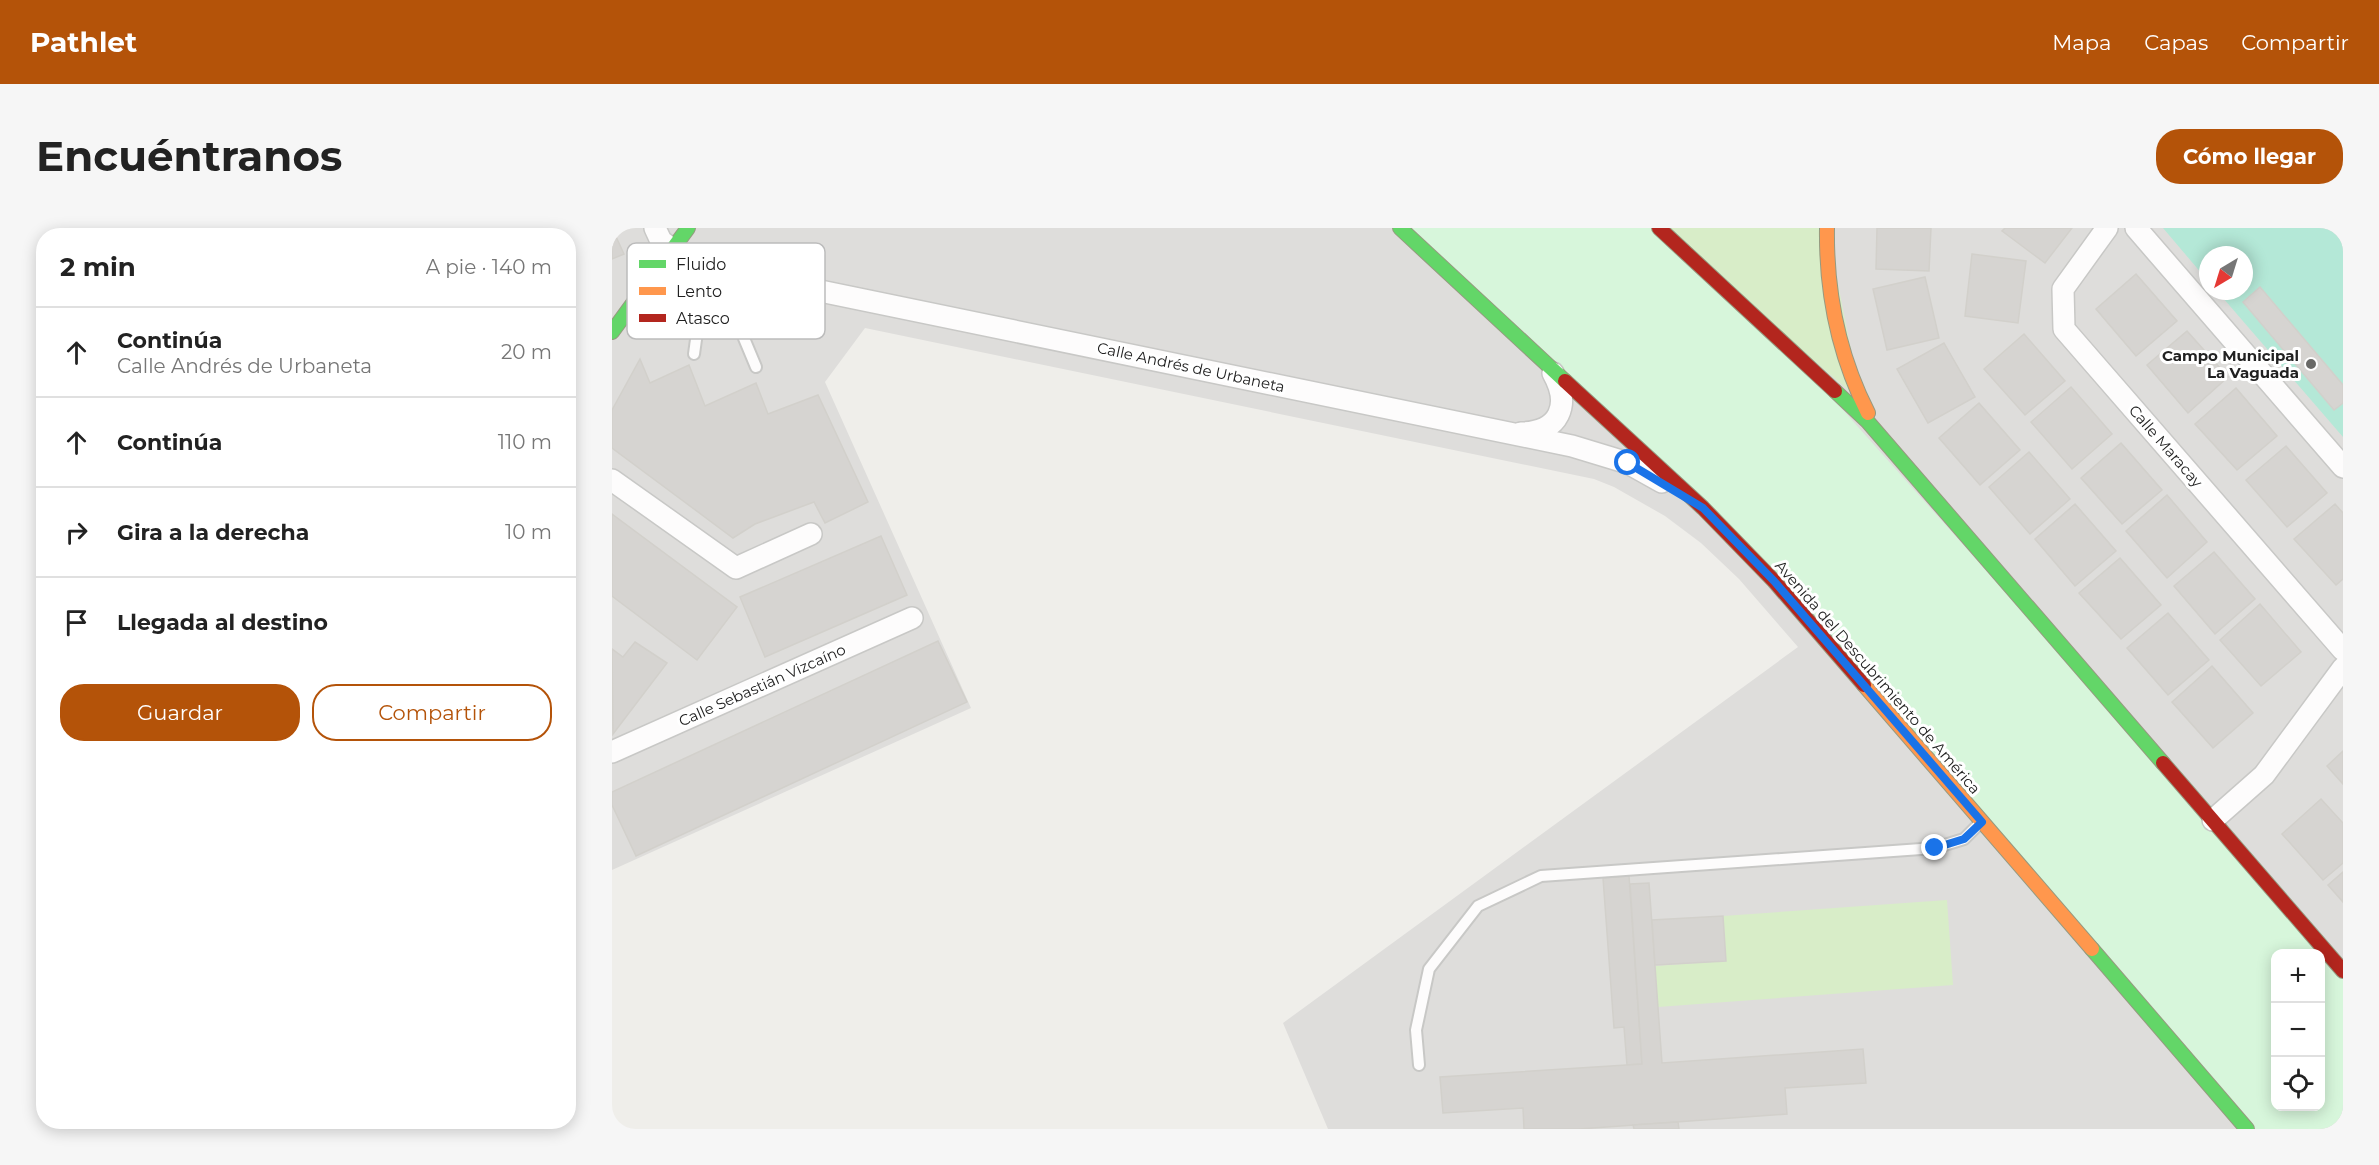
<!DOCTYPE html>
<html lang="es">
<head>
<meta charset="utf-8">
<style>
  :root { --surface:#fff; --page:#f6f6f6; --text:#222; --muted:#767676; --line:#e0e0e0; --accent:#b45309 }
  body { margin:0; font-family:Montserrat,sans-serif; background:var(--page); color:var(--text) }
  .controls { position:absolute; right:18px; bottom:18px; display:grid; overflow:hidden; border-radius:12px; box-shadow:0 3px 15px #0003 }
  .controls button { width:54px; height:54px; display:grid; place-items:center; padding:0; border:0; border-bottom:2px solid var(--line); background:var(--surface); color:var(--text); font:30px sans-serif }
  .compass { position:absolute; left:1587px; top:18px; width:54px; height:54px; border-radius:50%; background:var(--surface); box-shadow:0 3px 15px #0003; rotate:218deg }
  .stop { position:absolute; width:18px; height:18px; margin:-14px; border:4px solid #1a73e8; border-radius:50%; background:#fff }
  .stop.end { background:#1a73e8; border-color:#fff; box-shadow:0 2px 6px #0008 }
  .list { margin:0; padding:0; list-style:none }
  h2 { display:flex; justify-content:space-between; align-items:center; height:78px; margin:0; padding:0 24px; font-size:26px }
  h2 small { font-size:20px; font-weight:400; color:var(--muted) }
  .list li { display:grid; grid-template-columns:39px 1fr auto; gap:18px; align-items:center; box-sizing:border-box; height:90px; padding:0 24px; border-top:2px solid var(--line) }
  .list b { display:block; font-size:22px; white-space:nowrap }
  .list p { margin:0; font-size:20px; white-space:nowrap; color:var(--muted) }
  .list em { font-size:20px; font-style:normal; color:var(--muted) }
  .actions { display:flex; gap:12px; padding:18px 24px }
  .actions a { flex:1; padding:14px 0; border:2px solid var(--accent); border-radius:24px; text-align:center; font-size:21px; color:var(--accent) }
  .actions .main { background:var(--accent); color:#fff }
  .icon { flex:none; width:33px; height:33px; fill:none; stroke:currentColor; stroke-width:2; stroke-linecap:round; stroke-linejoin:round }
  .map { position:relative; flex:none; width:1731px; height:901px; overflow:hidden; border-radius:24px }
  header { display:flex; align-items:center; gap:36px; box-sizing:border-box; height:84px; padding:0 30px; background:var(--accent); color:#fff }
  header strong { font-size:28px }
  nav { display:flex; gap:33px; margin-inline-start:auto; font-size:21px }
  .intro { display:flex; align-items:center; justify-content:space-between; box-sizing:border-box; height:144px; padding:0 36px }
  h1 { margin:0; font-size:42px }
  .button { padding:15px 27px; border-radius:24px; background:var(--accent); color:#fff; font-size:21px; font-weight:700 }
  main { display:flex; gap:36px; padding:0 36px }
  aside { flex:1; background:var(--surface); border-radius:24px; box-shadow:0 3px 15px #0003 }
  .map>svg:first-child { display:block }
</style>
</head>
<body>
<header>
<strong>Pathlet</strong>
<nav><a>Mapa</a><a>Capas</a><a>Compartir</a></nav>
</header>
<div class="intro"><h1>Encuéntranos</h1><a class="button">Cómo llegar</a></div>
<main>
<aside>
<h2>2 min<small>A pie · 140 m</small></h2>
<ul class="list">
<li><svg class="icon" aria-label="ahead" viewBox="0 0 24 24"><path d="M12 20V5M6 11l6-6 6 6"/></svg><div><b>Continúa</b><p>Calle Andrés de Urbaneta</p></div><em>20 m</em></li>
<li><svg class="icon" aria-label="ahead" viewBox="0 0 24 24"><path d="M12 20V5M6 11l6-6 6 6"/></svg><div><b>Continúa</b></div><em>110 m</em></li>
<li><svg class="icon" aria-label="right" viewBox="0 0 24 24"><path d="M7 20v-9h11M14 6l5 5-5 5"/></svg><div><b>Gira a la derecha</b></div><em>10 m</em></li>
<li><svg class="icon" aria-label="arrive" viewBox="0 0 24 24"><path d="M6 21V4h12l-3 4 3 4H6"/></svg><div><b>Llegada al destino</b></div></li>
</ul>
<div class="actions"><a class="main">Guardar</a><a>Compartir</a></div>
</aside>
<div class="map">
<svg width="1731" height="901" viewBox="0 0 1731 901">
  <rect width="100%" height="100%" fill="#efeeea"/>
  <path fill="#dedddb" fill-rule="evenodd" d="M0,0H1731V901H716L671,795L1186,419L1127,351L1089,315L1053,288L1002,259L982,251L253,100L213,154L359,480L0,642ZM1596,27H1632V63H1596ZM1664,726H1708V878H1664Z"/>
  <g fill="#d8edc8">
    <polygon points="1047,0 1215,0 1249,173"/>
    <polygon points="1335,672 1341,757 1046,779 1043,738 1114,733 1111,688"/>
  </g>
  <path fill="#d7f6db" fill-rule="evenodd" d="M788,0H1047L1163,106L1731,742V901H1635L1162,353ZM1664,726H1708V878H1664Z"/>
  <polygon fill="#b4e8d7" points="1551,0 1731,0 1731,209 1605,63 1632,63 1632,27 1596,27 1596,53"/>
  <g fill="#d6d4d1" stroke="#d2d0cb" stroke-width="1.5">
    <polygon points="0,0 12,26 0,31"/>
    <polygon points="1265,0 1319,0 1317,43 1264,41"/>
    <polygon points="1393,0 1460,0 1433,35 1390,3"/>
    <polygon points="1360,26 1414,33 1406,95 1353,88"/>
    <polygon points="1524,46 1565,93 1524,128 1484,81"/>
    <polygon points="1313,49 1327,110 1275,122 1261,61"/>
    <polygon points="1648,59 1731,157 1731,175 1722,182 1631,74"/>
    <polygon points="1575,103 1616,149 1576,185 1535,137"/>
    <polygon points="1412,106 1453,153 1413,187 1372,141"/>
    <polygon points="1332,115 1363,169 1316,195 1285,141"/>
    <polygon points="28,131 38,155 77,137 93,178 144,155 156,186 206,167 256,274 213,295 202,274 143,296 121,310 0,220 0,182"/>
    <polygon points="1459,159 1500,206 1460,241 1419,194"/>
    <polygon points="1624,160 1665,208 1625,242 1583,196"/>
    <polygon points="1367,175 1408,222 1368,257 1327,210"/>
    <polygon points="1509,215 1550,262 1510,296 1469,250"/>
    <polygon points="1674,218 1715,265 1675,299 1634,252"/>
    <polygon points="1417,224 1458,271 1418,306 1377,259"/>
    <polygon points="1555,267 1595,314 1555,350 1514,303"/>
    <polygon points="1463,276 1504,323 1463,358 1423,311"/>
    <polygon points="1723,276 1731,285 1731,351 1724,357 1682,311"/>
    <polygon points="0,286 125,379 85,432 0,368"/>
    <polygon points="269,308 295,367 153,429 128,369"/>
    <polygon points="1602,324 1643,371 1603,406 1562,358"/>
    <polygon points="1508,330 1549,377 1509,411 1467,365"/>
    <polygon points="1648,376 1689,424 1649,458 1608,412"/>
    <polygon points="1556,385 1597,432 1556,467 1515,420"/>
    <polygon points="326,413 355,474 24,628 0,577 0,564"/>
    <polygon points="23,414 55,435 1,506 0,421 11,429"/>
    <polygon points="1600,438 1641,485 1601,520 1560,474"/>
    <polygon points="1731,523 1731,556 1715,538"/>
    <polygon points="1709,571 1731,595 1731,635 1711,652 1670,606"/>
    <polygon points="1731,644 1731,674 1716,657"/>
    <polygon points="1017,648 1030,836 1015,837 1012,799 1002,800 991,650"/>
    <polygon points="1037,655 1050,835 1251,821 1254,855 1173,860 1175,886 967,901 912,901 911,880 831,885 828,849 1030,836 1018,656"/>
    <polygon points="1111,688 1114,733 1043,737 1040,692"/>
    <polygon points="1066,894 1067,901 1022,901 1021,897"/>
  </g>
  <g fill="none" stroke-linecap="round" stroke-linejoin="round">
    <g stroke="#c8c8c6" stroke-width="14">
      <g id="lane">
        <polyline points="121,45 116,72 144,139"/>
        <polyline points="82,126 94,39"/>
        <polyline points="807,837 804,802 817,741 866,678 929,648 1323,620 1352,611 1369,594"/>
      </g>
    </g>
    <g stroke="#c8c8c6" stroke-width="24">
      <g id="street">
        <polyline points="43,0 49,13 82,37 960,218 1016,235 1050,254"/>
        <polyline points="1495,0 1451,61 1452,101 1731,422"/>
        <polyline points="1524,0 1731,239"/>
        <path d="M909,205C948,204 959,177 941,145"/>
        <polyline points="0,252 124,340 199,306"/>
        <polyline points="0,524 300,390"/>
        <polyline points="1601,592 1652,547 1731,440"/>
      </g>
    </g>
    <g stroke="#969a80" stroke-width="16">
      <g id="fast">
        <polyline points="788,0 953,153"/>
        <polyline points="0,104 76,0"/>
        <polyline points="1223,163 1256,194 1551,535"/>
        <polyline points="1480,721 1635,901"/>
      </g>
    </g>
    <g stroke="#969a80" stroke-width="16">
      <g id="slow">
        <path d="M1215,0C1214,66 1226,126 1256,185"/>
        <polyline points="1252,457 1480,721"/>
      </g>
    </g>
    <g stroke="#969a80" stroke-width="16">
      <g id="jam">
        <polyline points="1047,0 1223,163"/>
        <polyline points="953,153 1091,280 1162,353 1252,457"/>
        <polyline points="1551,535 1731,743"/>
      </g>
    </g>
    <use href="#lane" stroke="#fdfcfc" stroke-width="10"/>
    <use href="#street" stroke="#fdfcfc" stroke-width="21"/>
    <use href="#fast" stroke="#63d668" stroke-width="14"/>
    <use href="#slow" stroke="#ff974d" stroke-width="14"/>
    <use href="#jam" stroke="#b3261e" stroke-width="14"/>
  </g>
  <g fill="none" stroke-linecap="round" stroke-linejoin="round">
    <polyline stroke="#1a73e8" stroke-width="8" points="1016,235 1091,280 1162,353 1370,594 1352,611 1323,620"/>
  </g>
  <circle fill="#696967" stroke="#fff" stroke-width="2" cx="1699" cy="136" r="6"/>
  <g text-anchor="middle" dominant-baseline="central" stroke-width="6" stroke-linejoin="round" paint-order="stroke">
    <g font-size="15" font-weight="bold" fill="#212121" stroke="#fff" text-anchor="end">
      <text x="1687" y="127">Campo Municipal<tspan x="1687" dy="17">La Vaguada</tspan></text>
    </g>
    <g font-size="15" fill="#212121" stroke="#fff">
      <text transform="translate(579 139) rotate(12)">Calle Andrés de Urbaneta</text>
      <text transform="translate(1554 218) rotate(49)">Calle Maracay</text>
      <text transform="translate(1266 449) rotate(49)">Avenida del Descubrimiento de América</text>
      <text transform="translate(150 457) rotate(-24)">Calle Sebastián Vizcaíno</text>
    </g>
  </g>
  <rect x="15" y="15" width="198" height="96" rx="9" fill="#fff" stroke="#bcbcbc" stroke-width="1.5"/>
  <rect x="27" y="32" width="27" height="8" fill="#63d668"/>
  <rect x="27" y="59" width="27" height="8" fill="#ff974d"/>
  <rect x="27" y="86" width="27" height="8" fill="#b3261e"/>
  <g font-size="16" fill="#212121">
    <text x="64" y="42">Fluido</text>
    <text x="64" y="69">Lento</text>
    <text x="64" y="96">Atasco</text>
  </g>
</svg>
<div class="controls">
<button>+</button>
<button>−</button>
<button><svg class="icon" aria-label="locate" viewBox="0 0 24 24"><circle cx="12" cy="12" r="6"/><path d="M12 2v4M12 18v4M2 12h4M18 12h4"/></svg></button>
</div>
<svg class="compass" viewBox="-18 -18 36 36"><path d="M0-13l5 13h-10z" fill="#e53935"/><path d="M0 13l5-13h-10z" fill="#767676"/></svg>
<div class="stop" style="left:1016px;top:235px"></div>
<div class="stop end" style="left:1323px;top:620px"></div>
</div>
</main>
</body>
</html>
